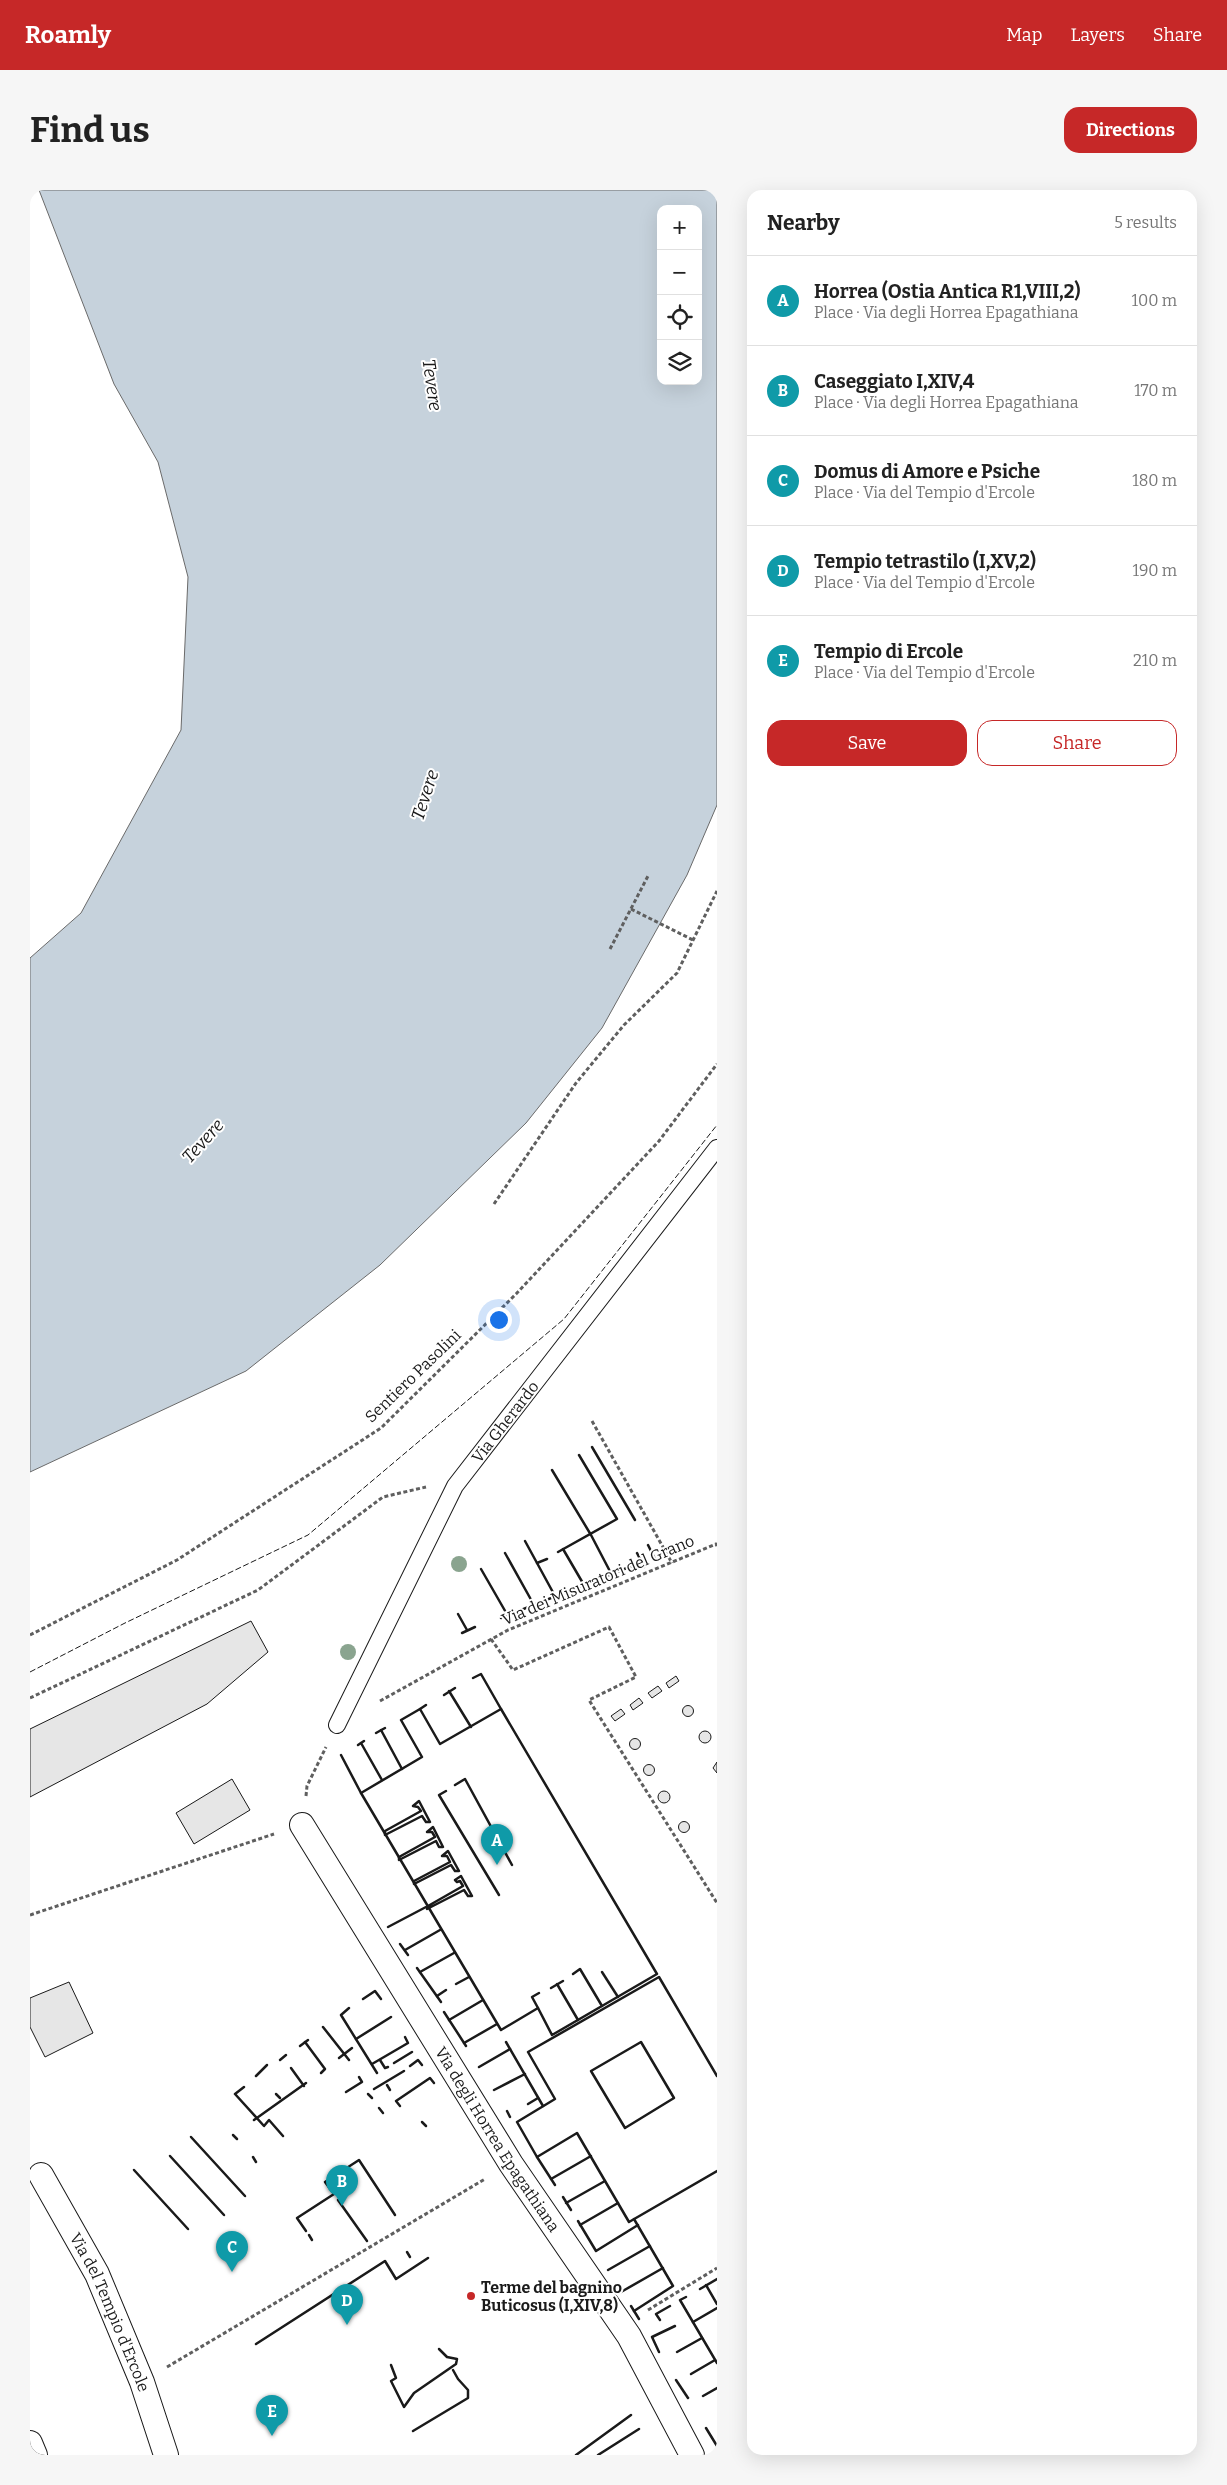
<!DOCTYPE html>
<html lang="en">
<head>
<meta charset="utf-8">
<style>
  :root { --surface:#fff; --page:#f6f6f6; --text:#222; --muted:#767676; --line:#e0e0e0; --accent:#c62828 }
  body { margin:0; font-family:Bitter,serif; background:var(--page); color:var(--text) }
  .controls { position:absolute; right:15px; top:15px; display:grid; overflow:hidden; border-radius:10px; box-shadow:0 5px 20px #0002 }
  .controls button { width:45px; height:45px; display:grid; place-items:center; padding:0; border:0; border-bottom:1px solid var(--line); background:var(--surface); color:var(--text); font:25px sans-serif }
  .you { position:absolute; left:468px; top:1129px; width:18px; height:18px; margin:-12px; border:4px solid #fff; border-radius:50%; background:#1a73e8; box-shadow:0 0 0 8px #1a73e833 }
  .badge { display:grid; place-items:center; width:32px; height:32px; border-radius:50%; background:var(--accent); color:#fff; font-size:16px; font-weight:700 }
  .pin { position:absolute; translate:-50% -41px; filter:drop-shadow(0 1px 2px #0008) }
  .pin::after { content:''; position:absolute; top:26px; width:18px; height:15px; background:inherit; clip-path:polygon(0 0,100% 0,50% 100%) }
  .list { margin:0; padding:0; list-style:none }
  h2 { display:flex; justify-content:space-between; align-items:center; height:65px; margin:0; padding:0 20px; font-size:21px }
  h2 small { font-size:16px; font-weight:400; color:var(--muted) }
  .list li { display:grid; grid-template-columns:32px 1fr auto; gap:15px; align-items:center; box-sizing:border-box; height:90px; padding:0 20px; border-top:1px solid var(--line) }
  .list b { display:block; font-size:19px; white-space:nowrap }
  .list p { margin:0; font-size:16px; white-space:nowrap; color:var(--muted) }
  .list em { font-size:16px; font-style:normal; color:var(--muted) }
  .actions { display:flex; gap:10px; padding:15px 20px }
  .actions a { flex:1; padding:11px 0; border:1px solid var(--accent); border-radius:15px; text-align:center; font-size:18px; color:var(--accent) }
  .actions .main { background:var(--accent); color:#fff }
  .icon { flex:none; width:28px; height:28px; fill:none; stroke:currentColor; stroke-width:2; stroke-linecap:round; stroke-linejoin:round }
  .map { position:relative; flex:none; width:687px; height:2265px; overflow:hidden; border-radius:15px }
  header { display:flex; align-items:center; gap:30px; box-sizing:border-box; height:70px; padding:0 25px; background:var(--accent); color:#fff }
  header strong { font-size:24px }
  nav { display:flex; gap:28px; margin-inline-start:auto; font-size:18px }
  .intro { display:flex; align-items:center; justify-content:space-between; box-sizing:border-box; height:120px; padding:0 30px }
  h1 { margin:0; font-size:35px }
  .button { padding:12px 22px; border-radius:15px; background:var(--accent); color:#fff; font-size:18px; font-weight:700 }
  main { display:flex; gap:30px; padding:0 30px }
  aside { flex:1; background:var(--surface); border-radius:15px; box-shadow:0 5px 20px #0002 }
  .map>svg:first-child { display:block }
</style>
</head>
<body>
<header>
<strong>Roamly</strong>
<nav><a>Map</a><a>Layers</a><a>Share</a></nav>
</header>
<div class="intro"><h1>Find us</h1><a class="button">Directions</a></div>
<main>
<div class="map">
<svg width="687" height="2265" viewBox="0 0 687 2265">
  <rect width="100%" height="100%" fill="#fff"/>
  <path fill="#c6d2dc" stroke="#6a6a6a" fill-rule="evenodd" d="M9,0H687V615L657,685L572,838L496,933L350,1075L216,1181L0,1282V768L51,723L151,540L158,387L128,272L84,194ZM631,19H668V191H631Z"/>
  <g fill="#e6e6e6" stroke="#1a1a1a">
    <polygon points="221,1431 238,1462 177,1514 0,1607 0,1539"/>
    <polygon points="646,1486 649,1491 639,1498 636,1493"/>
    <polygon points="628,1496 632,1501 622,1508 618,1503"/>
    <polygon points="609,1508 613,1513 603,1520 600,1515"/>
    <circle cx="658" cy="1521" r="5.5"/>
    <polygon points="591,1519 595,1524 585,1531 581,1526"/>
    <circle cx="675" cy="1547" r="6"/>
    <circle cx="605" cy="1554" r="5.5"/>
    <polygon points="687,1572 687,1583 683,1578"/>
    <circle cx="619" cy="1580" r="5.5"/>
    <polygon points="202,1589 220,1620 164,1654 146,1623"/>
    <circle cx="634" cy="1607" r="6"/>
    <circle cx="654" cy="1637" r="5.5"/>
    <polygon points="39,1792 63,1843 15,1867 0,1837 0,1808"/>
  </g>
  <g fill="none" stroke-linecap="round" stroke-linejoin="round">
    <g stroke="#1a1a1a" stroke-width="18">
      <g id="service">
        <path id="s1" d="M307,1535L425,1296L687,958"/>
      </g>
    </g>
    <g stroke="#1a1a1a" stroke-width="26">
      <g id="pedestrian">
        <path id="s2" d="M272,1635L481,1974L599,2146L662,2265"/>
        <path id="s3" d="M11,1985L67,2084L112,2192L136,2265"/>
        <polyline points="0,2253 5,2265"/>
      </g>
    </g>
    <g stroke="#5f5f5f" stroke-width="3" stroke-dasharray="4 2.5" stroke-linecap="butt">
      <polyline points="601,719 663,750"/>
      <polyline points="580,759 618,686"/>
      <polyline points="464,1014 546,893 594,835 647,783 687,701"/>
      <polyline points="562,1231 642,1373"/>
      <polyline points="0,1445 147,1370 351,1238 486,1104 629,951 687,874"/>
      <polyline points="461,1449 483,1480 579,1437 606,1487 559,1510 687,1713"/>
      <polyline points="0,1508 228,1400 353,1307 396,1297"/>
      <polyline points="350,1511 478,1440 686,1354 687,1356"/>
      <polyline points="276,1606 277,1596 296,1557"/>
      <polyline points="0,1725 244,1644"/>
      <polyline points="618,2120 687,2078"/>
      <polyline points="137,2177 455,1989"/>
    </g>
    <use href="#service" stroke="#fff" stroke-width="16"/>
    <use href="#pedestrian" stroke="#fff" stroke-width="24"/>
    <polyline stroke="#1a1a1a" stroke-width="1" stroke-dasharray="6 2.5" stroke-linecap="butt" points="0,1482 95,1433 278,1345 534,1129 687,935"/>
    <g stroke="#1a1a1a" stroke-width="2.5">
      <polyline points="562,1257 605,1330"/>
      <polyline points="522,1280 561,1345 584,1389"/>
      <polyline points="495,1351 525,1406"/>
      <polyline points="618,1355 625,1369"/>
      <polyline points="533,1359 554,1395"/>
      <polyline points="528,1362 587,1329 549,1265"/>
      <polyline points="475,1363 504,1415"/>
      <polyline points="607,1363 614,1377"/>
      <polyline points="507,1373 517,1369"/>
      <polyline points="451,1379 478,1426"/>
      <polyline points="428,1424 437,1440"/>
      <polyline points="471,1428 612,1372"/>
      <polyline points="432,1443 445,1437"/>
      <polyline points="443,1488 451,1484 471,1519"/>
      <polyline points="419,1501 441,1537"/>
      <polyline points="414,1505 425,1498"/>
      <polygon points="390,1519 410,1554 471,1519 627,1784 522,1845 508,1818 471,1840 331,1603 392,1567 371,1530"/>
      <polyline points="390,1519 396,1515"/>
      <polyline points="351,1540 372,1579"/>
      <polyline points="346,1543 355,1538"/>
      <polyline points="331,1553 352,1590"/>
      <polyline points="328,1555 334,1551"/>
      <polyline points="311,1565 331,1603"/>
      <polyline points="425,1595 435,1589 482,1675"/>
      <polyline points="416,1601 409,1605 469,1705"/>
      <polygon points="389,1611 400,1632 396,1632 392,1626 355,1645 355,1641 391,1621 388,1617 383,1616"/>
      <polygon points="403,1637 413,1657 409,1657 406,1651 369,1670 369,1667 405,1647 402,1642 397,1642"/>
      <polygon points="418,1661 429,1681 425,1681 421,1675 384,1694 384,1691 420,1672 417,1666 412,1666"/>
      <polygon points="431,1686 442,1706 438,1706 434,1700 397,1719 398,1716 433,1696 430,1691 427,1692 425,1690"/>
      <polyline points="358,1737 396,1717"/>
      <polyline points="370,1754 378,1765"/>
      <polyline points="375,1760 410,1740"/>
      <polyline points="387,1778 411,1812"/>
      <polyline points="390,1782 424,1763"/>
      <polyline points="572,1782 588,1807"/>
      <polyline points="543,1784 550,1779 572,1816"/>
      <polyline points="426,1794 439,1787"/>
      <polyline points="527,1794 548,1830"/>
      <polyline points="521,1798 533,1791"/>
      <polyline points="407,1806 416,1800"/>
      <polyline points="333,1809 345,1801 351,1809"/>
      <polyline points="319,1818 311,1825 347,1883"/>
      <polyline points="508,1818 502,1807 509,1803"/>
      <polyline points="414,1822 436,1856"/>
      <polyline points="419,1830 453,1810"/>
      <polyline points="293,1837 319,1870"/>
      <polyline points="326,1849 361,1827"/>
      <polyline points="275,1852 295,1879 291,1883"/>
      <polyline points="476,1852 513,1916"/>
      <polygon points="611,1852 644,1908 595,1938 561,1881"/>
      <polyline points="434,1853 467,1834"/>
      <polyline points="270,1856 278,1850"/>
      <polyline points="309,1868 322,1858"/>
      <polyline points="250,1870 256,1865"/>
      <polyline points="350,1870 355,1878 358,1877"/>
      <polyline points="364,1873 382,1862"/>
      <polyline points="342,1874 378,1853 375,1847"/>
      <polyline points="380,1876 388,1870 392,1875"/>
      <polyline points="449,1877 480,1859"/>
      <polyline points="261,1878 274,1896"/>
      <polyline points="226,1886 237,1875"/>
      <polyline points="687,1886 629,1787 498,1862 525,1909 487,1932 507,1967 547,1943 599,2032 687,1981"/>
      <polyline points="357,1895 360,1900"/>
      <polyline points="214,1897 205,1904 234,1936 239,1930 253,1946"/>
      <polyline points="344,1899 374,1881"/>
      <polyline points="464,1900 495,1884"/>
      <polyline points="316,1902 332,1892 329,1887"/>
      <polyline points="246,1904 250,1908"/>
      <polyline points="338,1904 342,1908"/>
      <polyline points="498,1914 508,1908"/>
      <polyline points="370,1916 366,1911 400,1888 404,1893"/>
      <polyline points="349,1918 353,1923"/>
      <polyline points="477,1921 480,1927"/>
      <polyline points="224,1930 276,1893"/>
      <polyline points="392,1932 396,1936"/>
      <polyline points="203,1945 207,1949"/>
      <polyline points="161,1947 215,2006"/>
      <polyline points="140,1966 194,2025"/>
      <polyline points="223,1967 226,1972"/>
      <polyline points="507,1967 525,1995"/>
      <polyline points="104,1980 158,2039"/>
      <polyline points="521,1989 561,1966"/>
      <polyline points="533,2007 541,2020"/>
      <polyline points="308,2010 337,2051"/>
      <polyline points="536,2013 575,1991"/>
      <polyline points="548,2031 566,2061 608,2035"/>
      <polyline points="550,2035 588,2013"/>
      <polyline points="276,2041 267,2028 304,2004 295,1992 329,1970 365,2025"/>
      <polyline points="279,2045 282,2050"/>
      <polyline points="377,2062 380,2067"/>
      <polyline points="578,2080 620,2056"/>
      <polyline points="676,2095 687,2114"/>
      <polyline points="670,2099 687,2089"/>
      <polyline points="591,2102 633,2078"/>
      <polyline points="656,2107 650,2110 687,2173"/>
      <polyline points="601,2116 609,2129"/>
      <polyline points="604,2121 643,2096 604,2029"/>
      <polyline points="630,2130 626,2124 640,2116"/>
      <polyline points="663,2132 687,2118"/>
      <polyline points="226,2154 355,2071 366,2089 398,2068"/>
      <polyline points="629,2162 622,2147 645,2136"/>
      <polyline points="647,2162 672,2148"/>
      <polyline points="361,2175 366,2188 361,2191 374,2217 384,2203 426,2174 427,2169 417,2167 409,2159"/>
      <polyline points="661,2184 685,2170"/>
      <polyline points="646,2190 658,2208"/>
      <polyline points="673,2206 687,2198"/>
      <polyline points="676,2238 687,2256"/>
      <polyline points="383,2241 438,2208 438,2200 428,2189 423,2180"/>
      <polyline points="546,2265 601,2225"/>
      <polyline points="568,2265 609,2239"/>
    </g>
  </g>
  <g fill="#8aa48f">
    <circle cx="429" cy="1374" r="8"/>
    <circle cx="318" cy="1462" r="8"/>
  </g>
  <circle fill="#c62828" stroke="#fff" stroke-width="2" cx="441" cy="2106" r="5"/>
  <g text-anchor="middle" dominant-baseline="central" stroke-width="4" stroke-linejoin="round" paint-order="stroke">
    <g font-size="16" fill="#1a1a1a" stroke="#fff">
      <text transform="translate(383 1186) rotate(-44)">Sentiero Pasolini</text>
      <text stroke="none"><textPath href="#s1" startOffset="348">Via Gherardo</textPath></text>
      <text transform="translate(568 1390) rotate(-23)">Via dei Misuratori del Grano</text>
      <text stroke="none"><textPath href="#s2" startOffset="370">Via degli Horrea Epagathiana</textPath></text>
      <text stroke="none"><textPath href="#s3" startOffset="154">Via del Tempio d'Ercole</textPath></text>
    </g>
    <g font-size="16" font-weight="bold" fill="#1a1a1a" stroke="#fff" text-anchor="start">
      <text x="451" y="2097">Terme del bagnino<tspan x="451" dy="18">Buticosus (I,XIV,8)</tspan></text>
    </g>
    <g font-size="18" font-style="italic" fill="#1a1a1a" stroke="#fff">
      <text transform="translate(402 195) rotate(82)">Tevere</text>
      <text transform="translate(395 605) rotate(-72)">Tevere</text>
      <text transform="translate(173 951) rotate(-48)">Tevere</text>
    </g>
  </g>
</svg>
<div class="controls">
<button>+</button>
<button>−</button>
<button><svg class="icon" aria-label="locate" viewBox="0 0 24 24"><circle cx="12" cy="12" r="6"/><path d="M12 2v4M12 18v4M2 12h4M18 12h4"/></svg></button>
<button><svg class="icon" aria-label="layers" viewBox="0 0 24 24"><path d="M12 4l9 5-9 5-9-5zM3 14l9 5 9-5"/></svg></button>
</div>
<div class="you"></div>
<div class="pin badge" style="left:467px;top:1675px;background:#0f9aa8">A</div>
<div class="pin badge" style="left:312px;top:2016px;background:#0f9aa8">B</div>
<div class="pin badge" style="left:202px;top:2082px;background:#0f9aa8">C</div>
<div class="pin badge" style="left:317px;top:2135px;background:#0f9aa8">D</div>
<div class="pin badge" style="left:242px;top:2246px;background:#0f9aa8">E</div>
</div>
<aside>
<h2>Nearby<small>5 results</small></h2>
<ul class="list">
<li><span class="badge" style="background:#0f9aa8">A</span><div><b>Horrea (Ostia Antica R1,VIII,2)</b><p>Place · Via degli Horrea Epagathiana</p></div><em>100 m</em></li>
<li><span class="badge" style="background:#0f9aa8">B</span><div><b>Caseggiato I,XIV,4</b><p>Place · Via degli Horrea Epagathiana</p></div><em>170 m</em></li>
<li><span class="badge" style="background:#0f9aa8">C</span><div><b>Domus di Amore e Psiche</b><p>Place · Via del Tempio d'Ercole</p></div><em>180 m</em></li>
<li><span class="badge" style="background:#0f9aa8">D</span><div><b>Tempio tetrastilo (I,XV,2)</b><p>Place · Via del Tempio d'Ercole</p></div><em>190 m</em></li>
<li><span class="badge" style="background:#0f9aa8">E</span><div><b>Tempio di Ercole</b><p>Place · Via del Tempio d'Ercole</p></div><em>210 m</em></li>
</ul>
<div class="actions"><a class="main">Save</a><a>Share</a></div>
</aside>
</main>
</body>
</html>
